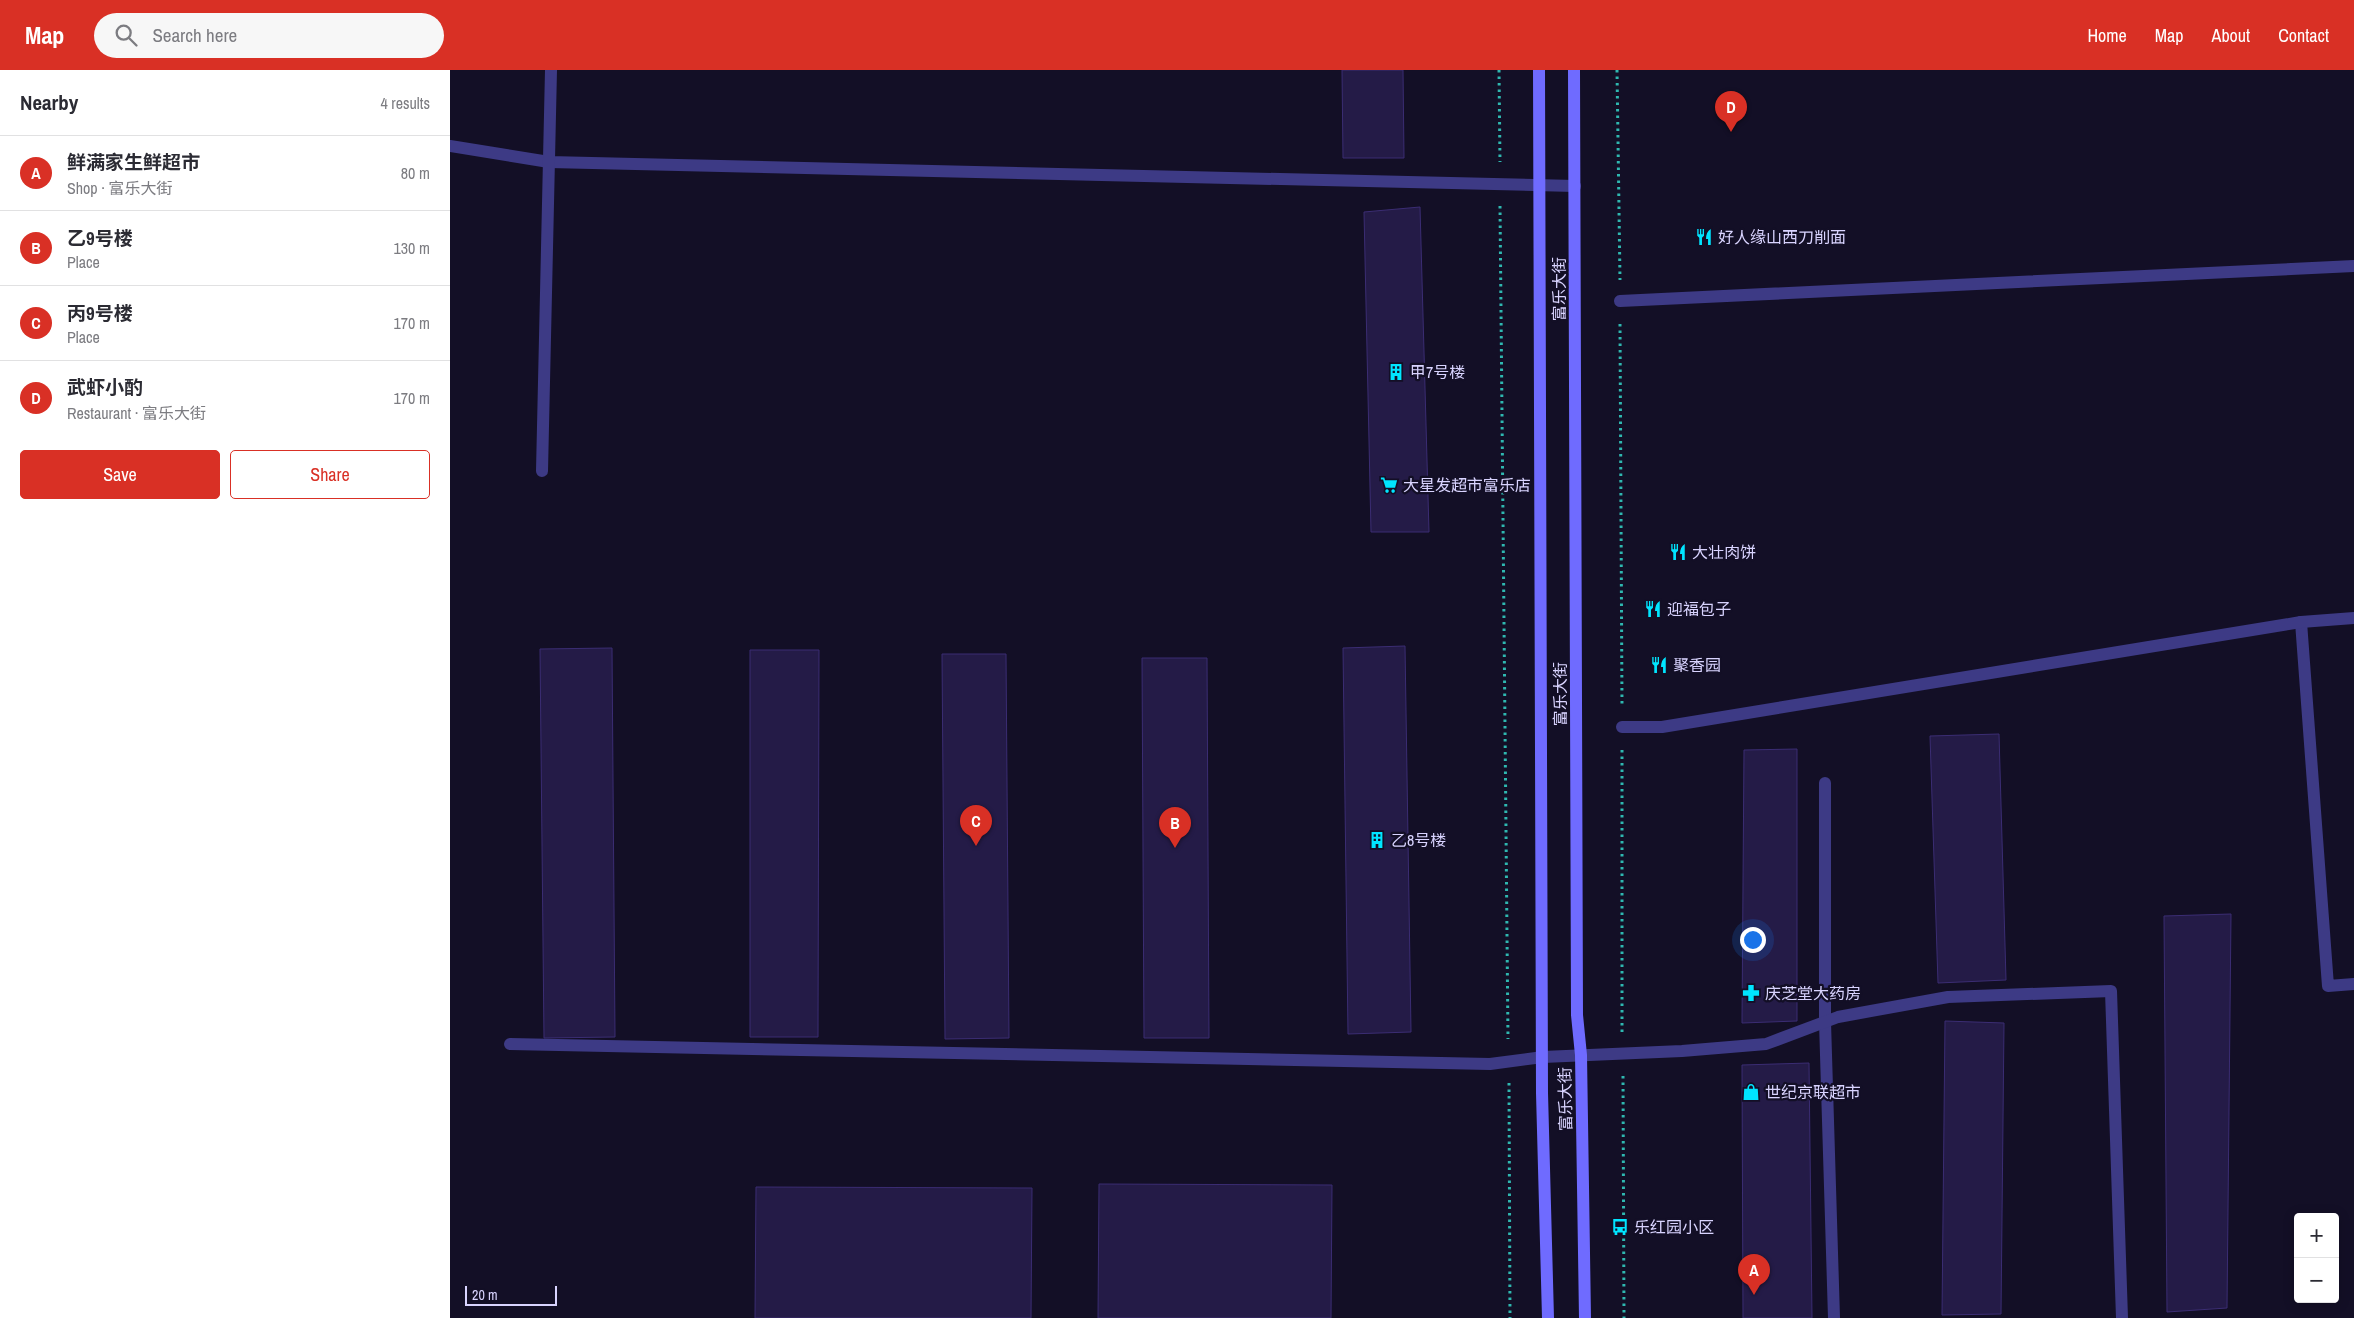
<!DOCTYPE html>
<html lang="en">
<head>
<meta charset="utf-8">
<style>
  :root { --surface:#fff; --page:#f7f7f7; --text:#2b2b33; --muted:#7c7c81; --line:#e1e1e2; --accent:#d93025 }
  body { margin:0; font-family:"Archivo Narrow","Noto Sans SC",sans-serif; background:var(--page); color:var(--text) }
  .controls { position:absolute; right:15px; bottom:15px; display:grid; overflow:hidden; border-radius:5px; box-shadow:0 2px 12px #0003 }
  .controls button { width:45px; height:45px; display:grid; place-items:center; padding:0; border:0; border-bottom:1px solid var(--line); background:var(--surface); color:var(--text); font:25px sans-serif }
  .scale { position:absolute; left:15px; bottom:12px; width:92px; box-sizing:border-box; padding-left:5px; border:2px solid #d9d4ff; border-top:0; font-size:14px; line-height:18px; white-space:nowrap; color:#d9d4ff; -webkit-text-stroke:4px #130f26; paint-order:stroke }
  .you { position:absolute; left:1302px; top:869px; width:18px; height:18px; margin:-12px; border:4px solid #fff; border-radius:50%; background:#1a73e8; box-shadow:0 0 0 8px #1a73e833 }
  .badge { display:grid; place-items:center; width:32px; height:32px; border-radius:50%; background:var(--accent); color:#fff; font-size:16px; font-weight:700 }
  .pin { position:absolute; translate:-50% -41px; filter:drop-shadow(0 1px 2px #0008) }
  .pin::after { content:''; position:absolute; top:26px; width:18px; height:15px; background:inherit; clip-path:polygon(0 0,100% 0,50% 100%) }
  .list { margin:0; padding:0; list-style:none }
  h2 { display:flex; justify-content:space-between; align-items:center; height:65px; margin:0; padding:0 20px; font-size:21px }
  h2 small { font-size:16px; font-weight:400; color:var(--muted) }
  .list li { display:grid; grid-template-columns:32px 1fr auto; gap:15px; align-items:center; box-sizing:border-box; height:75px; padding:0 20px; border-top:1px solid var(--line) }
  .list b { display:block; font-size:19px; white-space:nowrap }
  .list p { margin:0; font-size:16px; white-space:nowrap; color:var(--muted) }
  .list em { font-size:16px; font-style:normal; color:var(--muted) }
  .actions { display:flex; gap:10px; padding:15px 20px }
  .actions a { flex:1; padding:11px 0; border:1px solid var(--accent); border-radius:5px; text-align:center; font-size:18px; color:var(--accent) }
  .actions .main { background:var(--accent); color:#fff }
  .icon { flex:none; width:28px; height:28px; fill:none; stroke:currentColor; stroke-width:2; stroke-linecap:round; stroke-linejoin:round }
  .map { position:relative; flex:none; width:1904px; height:1248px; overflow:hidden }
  header { display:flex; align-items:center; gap:30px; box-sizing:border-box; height:70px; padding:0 25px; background:var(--accent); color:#fff }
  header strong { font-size:24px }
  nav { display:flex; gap:28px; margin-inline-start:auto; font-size:18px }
  .search { width:350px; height:45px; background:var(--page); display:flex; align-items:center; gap:12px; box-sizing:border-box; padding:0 18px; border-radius:28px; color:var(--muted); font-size:19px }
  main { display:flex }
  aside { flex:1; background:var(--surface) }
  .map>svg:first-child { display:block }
</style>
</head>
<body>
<header>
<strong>Map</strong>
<div class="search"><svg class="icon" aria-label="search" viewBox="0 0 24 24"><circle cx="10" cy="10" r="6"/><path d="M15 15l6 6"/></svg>Search here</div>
<nav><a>Home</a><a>Map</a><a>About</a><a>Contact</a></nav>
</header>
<main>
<aside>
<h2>Nearby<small>4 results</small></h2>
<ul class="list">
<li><span class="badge">A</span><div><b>鲜满家生鲜超市</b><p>Shop · 富乐大街</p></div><em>80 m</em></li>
<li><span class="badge">B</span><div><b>乙9号楼</b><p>Place</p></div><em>130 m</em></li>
<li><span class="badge">C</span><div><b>丙9号楼</b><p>Place</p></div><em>170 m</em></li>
<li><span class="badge">D</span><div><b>武虾小酌</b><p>Restaurant · 富乐大街</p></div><em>170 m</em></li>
</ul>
<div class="actions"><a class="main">Save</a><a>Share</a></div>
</aside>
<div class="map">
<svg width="1904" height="1248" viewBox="0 0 1904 1248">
  <rect width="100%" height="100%" fill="#130f26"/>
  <g fill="#241b47" stroke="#3b2d73">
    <polygon points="892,0 953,0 954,88 893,88"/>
    <polygon points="970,137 979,462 921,462 914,142"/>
    <polygon points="955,576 961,962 898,964 893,578"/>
    <polygon points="162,578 165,967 94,968 90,579"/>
    <polygon points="300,580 369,580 368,967 300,967"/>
    <polygon points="492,584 556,584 559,968 495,969"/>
    <polygon points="692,588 757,588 759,968 694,968"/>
    <polygon points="1549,664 1556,910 1488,913 1480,666"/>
    <polygon points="1347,679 1347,951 1292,953 1294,680"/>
    <polygon points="1781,844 1777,1238 1717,1242 1714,846"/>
    <polygon points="1495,951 1554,953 1551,1244 1492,1245"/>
    <polygon points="1359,993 1362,1248 1293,1248 1292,995"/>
    <polygon points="649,1114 882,1115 881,1248 648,1248"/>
    <polygon points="306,1117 582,1118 581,1248 305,1248"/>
  </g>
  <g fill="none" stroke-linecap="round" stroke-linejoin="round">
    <g stroke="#2fb8b0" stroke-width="3" stroke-dasharray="2.5 4" stroke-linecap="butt">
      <polyline points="1049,0 1050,92"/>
      <polyline points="1167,0 1170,210"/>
      <polyline points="1050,136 1058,969"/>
      <polyline points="1170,254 1172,635"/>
      <polyline points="1172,962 1172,679"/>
      <polyline points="1173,1006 1174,1248"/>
      <polyline points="1059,1013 1060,1248"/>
    </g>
    <g stroke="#3d3a85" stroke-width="12">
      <polyline points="1375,713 1375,952 1384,1248"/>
      <polyline points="60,974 1040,994 1093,987 1232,981 1316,974 1388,947 1498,927 1661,921 1672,1248"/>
    </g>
    <g stroke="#3d3a85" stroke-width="12">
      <polyline points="0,76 99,92 1125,116"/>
      <polyline points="1170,231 1904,196"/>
      <polyline points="92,401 101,0"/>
      <polyline points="1851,552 1878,916 1904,914"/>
      <polyline points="1172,657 1212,657 1851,552 1904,548"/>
    </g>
    <g stroke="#6f6bff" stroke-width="12">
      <polyline points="1089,0 1092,1023 1098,1248"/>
      <polyline points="1124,0 1127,945 1131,985 1135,1248"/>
    </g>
  </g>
  <defs>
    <g id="restaurant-bare" transform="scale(1.35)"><path d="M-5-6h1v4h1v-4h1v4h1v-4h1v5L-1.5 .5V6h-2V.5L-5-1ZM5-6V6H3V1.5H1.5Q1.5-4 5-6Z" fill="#00e5ff" stroke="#130f26" stroke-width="2.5" paint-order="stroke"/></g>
    <g id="building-bare" transform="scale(1.35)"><path d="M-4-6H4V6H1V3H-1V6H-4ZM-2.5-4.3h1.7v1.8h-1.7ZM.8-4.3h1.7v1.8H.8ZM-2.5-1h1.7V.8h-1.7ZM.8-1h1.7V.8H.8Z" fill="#00e5ff" stroke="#130f26" stroke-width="2.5" paint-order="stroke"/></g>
    <g id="supermarket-bare" transform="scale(1.35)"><path d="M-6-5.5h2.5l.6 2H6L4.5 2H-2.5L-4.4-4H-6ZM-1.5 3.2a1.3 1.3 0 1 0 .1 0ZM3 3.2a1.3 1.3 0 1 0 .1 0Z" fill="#00e5ff" stroke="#130f26" stroke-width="2.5" paint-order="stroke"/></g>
    <g id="pharmacy-bare" transform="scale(1.35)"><path d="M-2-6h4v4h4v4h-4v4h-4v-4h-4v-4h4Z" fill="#00e5ff" stroke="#130f26" stroke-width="2.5" paint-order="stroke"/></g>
    <g id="shop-bare" transform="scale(1.35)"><path d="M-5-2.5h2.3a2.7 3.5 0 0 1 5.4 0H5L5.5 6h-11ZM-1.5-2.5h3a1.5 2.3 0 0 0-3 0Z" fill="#00e5ff" stroke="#130f26" stroke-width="2.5" paint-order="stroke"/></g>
    <g id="bus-bare" transform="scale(1.35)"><path d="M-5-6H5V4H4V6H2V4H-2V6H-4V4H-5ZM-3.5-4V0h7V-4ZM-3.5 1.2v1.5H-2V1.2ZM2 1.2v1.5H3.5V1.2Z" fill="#00e5ff" stroke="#130f26" stroke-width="2.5" paint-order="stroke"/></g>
  </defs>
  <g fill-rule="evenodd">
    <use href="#restaurant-bare" x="1254" y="167"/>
    <use href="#building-bare" x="946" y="302"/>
    <use href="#supermarket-bare" x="939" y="415"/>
    <use href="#restaurant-bare" x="1228" y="482"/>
    <use href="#restaurant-bare" x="1203" y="539"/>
    <use href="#restaurant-bare" x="1209" y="595"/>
    <use href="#building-bare" x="927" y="770"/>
    <use href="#pharmacy-bare" x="1301" y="923"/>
    <use href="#shop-bare" x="1301" y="1022"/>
    <use href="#bus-bare" x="1170" y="1157"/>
  </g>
  <g text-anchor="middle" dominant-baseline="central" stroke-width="4.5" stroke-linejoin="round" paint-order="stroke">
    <g font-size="16" fill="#d9d4ff" stroke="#130f26" text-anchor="start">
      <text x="1268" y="167">好人缘山西刀削面</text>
      <text x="960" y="302">甲7号楼</text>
      <text x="953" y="415">大星发超市富乐店</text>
      <text x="1242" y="482">大壮肉饼</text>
      <text x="1217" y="539">迎福包子</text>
      <text x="1223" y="595">聚香园</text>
      <text x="941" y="770">乙8号楼</text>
      <text x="1315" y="923">庆芝堂大药房</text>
      <text x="1315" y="1022">世纪京联超市</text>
      <text x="1184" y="1157">乐红园小区</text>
    </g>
    <g font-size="16" fill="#d9d4ff" stroke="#130f26">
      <text transform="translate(1109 219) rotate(-90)">富乐大街</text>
      <text transform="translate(1110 624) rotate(-90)">富乐大街</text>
      <text transform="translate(1115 1029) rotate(-91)">富乐大街</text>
    </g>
  </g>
</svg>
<div class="controls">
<button>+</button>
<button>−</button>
</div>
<div class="scale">20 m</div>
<div class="you"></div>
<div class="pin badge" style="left:1304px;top:1225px">A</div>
<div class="pin badge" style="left:725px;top:778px">B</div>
<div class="pin badge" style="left:526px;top:776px">C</div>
<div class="pin badge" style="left:1281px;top:62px">D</div>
</div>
</main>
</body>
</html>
